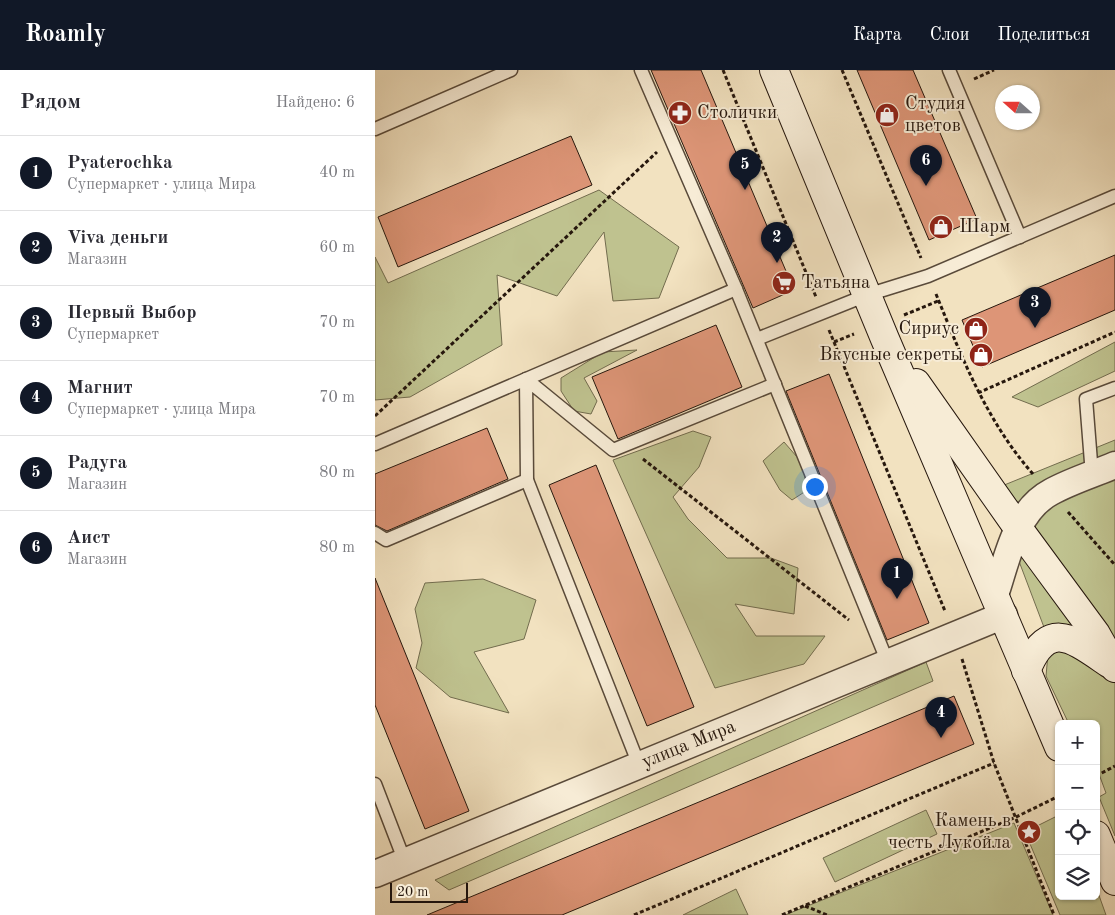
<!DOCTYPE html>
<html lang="ru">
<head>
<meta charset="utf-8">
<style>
  :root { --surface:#fff; --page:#f7f7f7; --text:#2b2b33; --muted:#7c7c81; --line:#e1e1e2; --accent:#111827 }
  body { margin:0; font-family:"Old Standard TT",serif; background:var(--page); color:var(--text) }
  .controls { position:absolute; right:15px; bottom:15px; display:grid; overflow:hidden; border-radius:8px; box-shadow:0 1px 4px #0004 }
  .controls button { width:45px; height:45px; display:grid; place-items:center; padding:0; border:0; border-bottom:1px solid var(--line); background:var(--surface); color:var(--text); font:25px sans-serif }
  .compass { position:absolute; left:620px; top:15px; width:45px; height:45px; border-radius:50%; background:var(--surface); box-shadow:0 1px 4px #0004; rotate:291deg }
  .scale { position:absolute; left:15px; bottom:12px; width:78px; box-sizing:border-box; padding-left:5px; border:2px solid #26170d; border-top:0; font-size:14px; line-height:18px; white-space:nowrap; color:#26170d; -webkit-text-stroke:4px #f7ecd6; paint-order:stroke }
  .you { position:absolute; left:439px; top:416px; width:18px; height:18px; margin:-12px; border:4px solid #fff; border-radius:50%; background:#1a73e8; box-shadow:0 0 0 8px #1a73e833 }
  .badge { display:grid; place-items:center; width:32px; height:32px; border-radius:50%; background:var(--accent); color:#fff; font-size:16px; font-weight:700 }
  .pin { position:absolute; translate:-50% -41px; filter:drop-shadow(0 1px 2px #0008) }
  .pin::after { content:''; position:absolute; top:26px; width:18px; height:15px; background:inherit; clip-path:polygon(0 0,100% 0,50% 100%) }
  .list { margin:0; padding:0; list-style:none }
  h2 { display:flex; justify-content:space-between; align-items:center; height:65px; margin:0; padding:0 20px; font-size:21px }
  h2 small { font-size:16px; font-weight:400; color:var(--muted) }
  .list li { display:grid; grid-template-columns:32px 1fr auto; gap:15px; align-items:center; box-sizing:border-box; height:75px; padding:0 20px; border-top:1px solid var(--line) }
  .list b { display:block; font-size:19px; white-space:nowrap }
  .list p { margin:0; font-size:16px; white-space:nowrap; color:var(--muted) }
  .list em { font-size:16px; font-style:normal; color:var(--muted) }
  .icon { flex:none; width:28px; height:28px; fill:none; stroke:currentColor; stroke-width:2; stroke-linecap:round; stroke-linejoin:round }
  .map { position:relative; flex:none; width:740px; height:845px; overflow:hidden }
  header { display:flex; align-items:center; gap:30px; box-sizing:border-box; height:70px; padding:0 25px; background:var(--accent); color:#fff }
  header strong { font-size:24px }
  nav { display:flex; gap:28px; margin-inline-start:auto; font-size:18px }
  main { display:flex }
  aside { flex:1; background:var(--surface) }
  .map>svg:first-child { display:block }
</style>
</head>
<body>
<header>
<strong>Roamly</strong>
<nav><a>Карта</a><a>Слои</a><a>Поделиться</a></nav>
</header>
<main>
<aside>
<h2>Рядом<small>Найдено: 6</small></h2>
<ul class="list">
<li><span class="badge">1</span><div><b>Pyaterochka</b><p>Супермаркет · улица Мира</p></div><em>40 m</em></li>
<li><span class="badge">2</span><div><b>Viva деньги</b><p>Магазин</p></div><em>60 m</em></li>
<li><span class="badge">3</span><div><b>Первый Выбор</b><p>Супермаркет</p></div><em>70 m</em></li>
<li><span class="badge">4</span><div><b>Магнит</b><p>Супермаркет · улица Мира</p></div><em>70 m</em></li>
<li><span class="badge">5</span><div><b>Радуга</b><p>Магазин</p></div><em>80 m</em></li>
<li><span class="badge">6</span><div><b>Аист</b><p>Магазин</p></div><em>80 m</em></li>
</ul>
</aside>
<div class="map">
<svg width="740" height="845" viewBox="0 0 740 845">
  <rect width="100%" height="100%" fill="#f2e2c0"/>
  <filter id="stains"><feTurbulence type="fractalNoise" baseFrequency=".004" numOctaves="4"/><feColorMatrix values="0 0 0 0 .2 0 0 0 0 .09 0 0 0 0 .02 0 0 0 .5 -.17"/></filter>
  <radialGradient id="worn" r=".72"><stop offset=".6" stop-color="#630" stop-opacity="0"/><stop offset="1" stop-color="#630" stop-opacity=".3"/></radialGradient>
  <g fill="#bfc28f" stroke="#726c4e">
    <polygon points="224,120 304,177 284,228 238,231 229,162 182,226 122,205 127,275 35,327 0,330 0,187 13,213"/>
    <polygon points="740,272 740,301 663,337 637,327"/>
    <polygon points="262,280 209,308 222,331 216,344 199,341 186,321 186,308 228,282"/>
    <polygon points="318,361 336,367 324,397 298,427 313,449 352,488 396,488 423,498 419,544 360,534 381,566 450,566 429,594 340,618 238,390"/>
    <polygon points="740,370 740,766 724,727 731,723 721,696 721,654 694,654 671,606 673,584 678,581 617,420"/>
    <polygon points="409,372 429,395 431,421 417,430 405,420 388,391"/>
    <polygon points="108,509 161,530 149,569 99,582 134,643 75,627 41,598 47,573 40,539 50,513"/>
    <polygon points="551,592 558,611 74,820 60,810"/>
    <polygon points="551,740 562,764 460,812 448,788"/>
    <polygon points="684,745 684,826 721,826 721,817 731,845 685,845 650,762"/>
    <polygon points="639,753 678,845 410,845"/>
    <polygon points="361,819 373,845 308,845"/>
  </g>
  <g fill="#dd9577" stroke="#26170d">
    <polygon points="276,0 326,0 419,220 378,238"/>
    <polygon points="482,0 538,0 602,149 554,170"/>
    <polygon points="196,66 217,115 23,197 3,147"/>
    <polygon points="740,185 740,240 607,297 587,250"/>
    <polygon points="341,255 367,317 243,369 217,307"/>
    <polygon points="454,304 554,553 512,570 411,321"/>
    <polygon points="112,358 133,409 12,461 0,455 0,404"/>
    <polygon points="221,395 319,637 272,656 174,415"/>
    <polygon points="0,508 94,741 50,759 0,635"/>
    <polygon points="579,626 599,674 187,845 52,845"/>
  </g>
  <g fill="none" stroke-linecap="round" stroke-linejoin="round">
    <g stroke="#594a3a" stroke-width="15">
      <g id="lane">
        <polyline points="266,0 361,219 513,593"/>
        <polyline points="574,0 645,167"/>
        <polyline points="0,59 136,0"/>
        <polyline points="382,269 492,225 553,206 740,126"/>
        <polyline points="0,374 361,219"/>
        <polyline points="717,405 711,329 740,318"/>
        <polyline points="0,463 11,470 152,410"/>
        <polyline points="264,695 152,410 151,309 238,380 400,314"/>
        <polyline points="0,714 30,792"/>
      </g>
    </g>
    <g stroke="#594a3a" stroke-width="29">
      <g id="street">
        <path d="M620,525C632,490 640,441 676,422C696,411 719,404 740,395"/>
        <polyline points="0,804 629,545"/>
      </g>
    </g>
    <g stroke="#26170d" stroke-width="30">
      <g id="secondary">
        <polyline points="399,0 510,269 684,677"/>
        <polyline points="541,313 643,458 721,564 740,598"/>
        <path d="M651,601C673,547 698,569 735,594"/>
        <polyline points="721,765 740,811"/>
      </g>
    </g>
    <g stroke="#26170d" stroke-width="3" stroke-dasharray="4 2.5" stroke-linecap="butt">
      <polyline points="348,0 441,227"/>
      <polyline points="467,0 546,188"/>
      <polyline points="599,9 619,0"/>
      <path d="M561,224C587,288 612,352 658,404"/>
      <polyline points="529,245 563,231"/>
      <polyline points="454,260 570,541"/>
      <polyline points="459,272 479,264"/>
      <polyline points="603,323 740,262"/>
      <polyline points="0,346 282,82"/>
      <polyline points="268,389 474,550"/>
      <polyline points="693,442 740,495"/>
      <polyline points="587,589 619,693 679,845"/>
      <polyline points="721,706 740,696"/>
      <polyline points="430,836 452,845"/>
      <polyline points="259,845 619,693"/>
      <polyline points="407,845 639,748 684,726"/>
    </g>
    <use href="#lane" stroke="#f7ecd6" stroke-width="12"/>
    <use href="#street" stroke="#f7ecd6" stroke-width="26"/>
    <use href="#secondary" stroke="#f7ecd6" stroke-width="28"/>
  </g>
  <defs>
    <g id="pharmacy-disc" transform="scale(1.25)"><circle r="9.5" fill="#8f2418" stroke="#f7ecd6"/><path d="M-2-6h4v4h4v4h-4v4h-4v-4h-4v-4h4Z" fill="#fff"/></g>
    <g id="shop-disc" transform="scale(1.25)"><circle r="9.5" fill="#8f2418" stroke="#f7ecd6"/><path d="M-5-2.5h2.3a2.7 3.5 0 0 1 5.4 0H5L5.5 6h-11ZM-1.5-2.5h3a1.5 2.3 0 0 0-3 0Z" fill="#fff"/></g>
    <g id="supermarket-disc" transform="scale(1.25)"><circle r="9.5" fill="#8f2418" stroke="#f7ecd6"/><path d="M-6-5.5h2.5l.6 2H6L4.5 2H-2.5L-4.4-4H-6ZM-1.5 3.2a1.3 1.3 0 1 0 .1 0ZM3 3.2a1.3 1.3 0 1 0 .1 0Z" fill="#fff"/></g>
    <g id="sight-disc" transform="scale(1.25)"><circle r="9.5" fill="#8f2418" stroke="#f7ecd6"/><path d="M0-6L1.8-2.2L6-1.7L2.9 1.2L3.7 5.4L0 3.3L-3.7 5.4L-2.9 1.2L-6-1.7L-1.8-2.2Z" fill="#fff"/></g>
  </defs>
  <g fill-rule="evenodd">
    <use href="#pharmacy-disc" x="305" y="43"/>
    <use href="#shop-disc" x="512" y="45"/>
    <use href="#shop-disc" x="566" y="157"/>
    <use href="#supermarket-disc" x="409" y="213"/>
    <use href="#shop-disc" x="601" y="259"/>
    <use href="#shop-disc" x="606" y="285"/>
    <use href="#sight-disc" x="654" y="762"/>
  </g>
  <g text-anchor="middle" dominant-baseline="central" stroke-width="4" stroke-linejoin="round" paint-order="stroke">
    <g font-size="19" fill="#26170d" stroke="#f7ecd6" text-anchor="start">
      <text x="530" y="34">Студия<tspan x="530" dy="22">цветов</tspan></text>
      <text x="322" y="43">Столички</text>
      <text x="584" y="157">Шарм</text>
      <text x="426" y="213">Татьяна</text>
      <text x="584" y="259" text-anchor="end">Сириус</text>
      <text x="588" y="285" text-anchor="end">Вкусные секреты</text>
      <text x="636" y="751" text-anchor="end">Камень в<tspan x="636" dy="22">честь Лукойла</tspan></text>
    </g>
    <g font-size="19" fill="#26170d" stroke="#f7ecd6">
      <text transform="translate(314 675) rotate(-22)">улица Мира</text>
    </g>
  </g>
  <rect width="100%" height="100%" filter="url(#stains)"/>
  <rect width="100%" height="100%" fill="url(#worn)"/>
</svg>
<div class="controls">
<button>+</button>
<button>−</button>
<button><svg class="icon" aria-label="locate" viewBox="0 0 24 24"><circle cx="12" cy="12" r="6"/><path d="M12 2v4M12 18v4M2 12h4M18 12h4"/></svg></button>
<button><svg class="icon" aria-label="layers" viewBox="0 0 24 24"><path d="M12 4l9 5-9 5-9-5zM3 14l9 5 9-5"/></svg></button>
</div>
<svg class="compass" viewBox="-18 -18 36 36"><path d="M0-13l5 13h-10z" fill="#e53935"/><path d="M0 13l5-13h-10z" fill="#7c7c81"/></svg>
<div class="scale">20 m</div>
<div class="you"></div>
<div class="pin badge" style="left:522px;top:529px">1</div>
<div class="pin badge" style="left:402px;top:193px">2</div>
<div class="pin badge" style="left:660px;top:258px">3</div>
<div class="pin badge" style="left:566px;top:668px">4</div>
<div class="pin badge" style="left:370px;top:120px">5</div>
<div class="pin badge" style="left:551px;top:116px">6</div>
</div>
</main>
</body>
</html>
